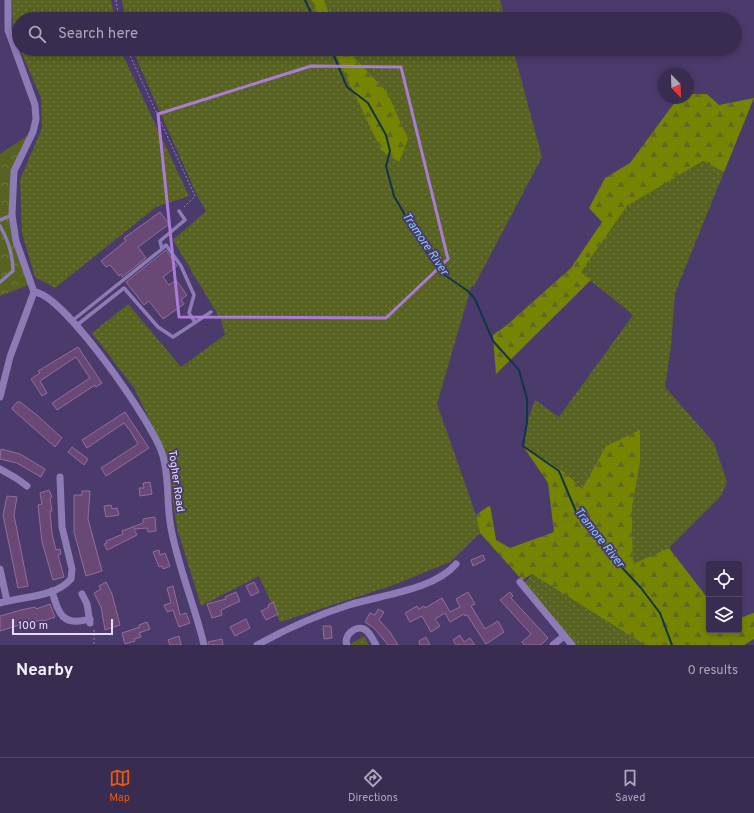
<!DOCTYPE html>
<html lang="en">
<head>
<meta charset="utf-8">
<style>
  :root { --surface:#382c51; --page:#3f3458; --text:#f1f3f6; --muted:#aba7b7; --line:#524868; --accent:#ea580c }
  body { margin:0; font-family:Overpass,sans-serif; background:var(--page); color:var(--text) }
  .controls { position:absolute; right:12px; bottom:12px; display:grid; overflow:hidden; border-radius:4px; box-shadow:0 2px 6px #0003 }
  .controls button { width:36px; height:36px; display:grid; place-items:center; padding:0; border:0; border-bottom:1px solid var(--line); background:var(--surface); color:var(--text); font:20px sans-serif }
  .compass { position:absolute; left:658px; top:68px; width:36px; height:36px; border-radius:50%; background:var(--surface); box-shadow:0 2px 6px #0003; rotate:157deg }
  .scale { position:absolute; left:12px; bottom:10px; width:101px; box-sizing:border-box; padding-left:4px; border:2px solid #e3dbf9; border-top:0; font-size:11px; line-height:14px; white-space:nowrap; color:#e3dbf9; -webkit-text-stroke:3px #4b3b6c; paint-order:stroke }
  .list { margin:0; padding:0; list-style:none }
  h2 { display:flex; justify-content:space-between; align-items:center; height:52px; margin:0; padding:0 16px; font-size:17px }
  h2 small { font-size:13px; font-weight:400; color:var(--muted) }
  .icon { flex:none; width:22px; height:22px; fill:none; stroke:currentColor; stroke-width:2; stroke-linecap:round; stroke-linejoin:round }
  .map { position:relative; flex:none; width:754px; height:645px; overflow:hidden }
  .search { position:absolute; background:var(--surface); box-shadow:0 2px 6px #0003; left:12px; right:12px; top:12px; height:44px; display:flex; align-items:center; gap:10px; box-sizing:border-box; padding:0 14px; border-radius:22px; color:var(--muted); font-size:15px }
  .sheet { height:112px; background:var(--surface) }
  nav { display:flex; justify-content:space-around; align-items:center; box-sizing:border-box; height:56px; border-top:1px solid var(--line); background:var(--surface); font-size:11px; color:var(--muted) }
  nav a { display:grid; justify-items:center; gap:2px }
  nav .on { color:var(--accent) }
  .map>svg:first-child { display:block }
</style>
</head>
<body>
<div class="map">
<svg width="754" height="645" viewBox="0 0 754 645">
  <defs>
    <pattern id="grass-dots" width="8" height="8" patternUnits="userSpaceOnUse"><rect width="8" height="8" fill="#586321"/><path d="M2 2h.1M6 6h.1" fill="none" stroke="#707942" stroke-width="1.8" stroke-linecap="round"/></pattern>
    <pattern id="forest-firs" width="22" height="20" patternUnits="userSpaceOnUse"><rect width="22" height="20" fill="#758502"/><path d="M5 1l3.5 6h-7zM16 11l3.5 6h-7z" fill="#616a1f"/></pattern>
    <pattern id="park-crowns" width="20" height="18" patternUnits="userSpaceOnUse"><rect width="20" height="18" fill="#586321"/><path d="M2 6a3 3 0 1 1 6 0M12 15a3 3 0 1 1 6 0" fill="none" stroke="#707942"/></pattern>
  </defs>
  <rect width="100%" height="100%" fill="#4b3b6c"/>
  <g fill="url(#grass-dots)">
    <polygon points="12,0 111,0 115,19 19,19 19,48 13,33"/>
    <polygon points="122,0 311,0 320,19 125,19"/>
    <polygon points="324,0 500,0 505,19 331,19"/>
    <polygon points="20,49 120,49 189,196 156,207 55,288 35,277 22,233 20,180 42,128 41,98"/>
    <polygon points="132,49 333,49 381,150 387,92 346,49 513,49 542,157 474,286 471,287 437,404 476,515 480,533 450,562 391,586 280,622 259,576 201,606 177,528 166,453 134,388 92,333 128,304 181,367 225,335 221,320 173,240 206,211 196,193"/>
    <polygon points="703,161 724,172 675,293 671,345 665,387 714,443 727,482 721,496 669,548 633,565 632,508 640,464 640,431 606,446 582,489 567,474 523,446 527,422 535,400 559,417 633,315 580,272 627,206"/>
    <polygon points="532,574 645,645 575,645 525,583"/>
    <polygon points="364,636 369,645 351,645 351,644"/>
  </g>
  <g fill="url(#forest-firs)">
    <polygon points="311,0 324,0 331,19 320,19"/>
    <polygon points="333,49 346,49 387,92 408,139 399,162 381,150"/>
    <polygon points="688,94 707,94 719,105 754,98 724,172 703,161 627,206 581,272 591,280 496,374 493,335 507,325 571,268 602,222 589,208 605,178 630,163 678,98 688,98"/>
    <polygon points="640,430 640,463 632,508 633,564 669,548 709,600 709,630 739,630 739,618 754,613 754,639 744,645 645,645 532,574 522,580 480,533 476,515 490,505 496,540 510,548 554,532 548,483 523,446 567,474 582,489 606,446"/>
  </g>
  <polygon fill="url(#park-crowns)" points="33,132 14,171 12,215 31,284 0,296 0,154"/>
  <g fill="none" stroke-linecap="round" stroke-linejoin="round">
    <g stroke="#113449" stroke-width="2">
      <polyline points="305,0 314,19"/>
      <polyline points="328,49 334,56 347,87 368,103 386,135 390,151 386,166 394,196 419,239 431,260 443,274 468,291 475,299 493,341 519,370 527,399 527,422 523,446 559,471 577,514 603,547 641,588 660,613 672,645"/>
    </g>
  </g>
  <g fill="#6a4875" stroke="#916d9d">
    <polygon points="160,212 169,224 138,247 146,258 122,277 121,274 119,276 110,265 106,267 101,261 126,241 124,238"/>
    <polygon points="166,250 177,266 163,277 169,285 176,280 187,295 181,300 184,304 163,319 149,301 144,305 126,282"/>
    <polygon points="78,347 102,383 96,387 95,385 57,410 52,403 90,378 76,357 40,381 47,393 42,396 31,379 40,373 38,371"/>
    <polygon points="17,402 20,402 38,416 62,438 55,447 13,410 12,408"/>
    <polygon points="125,412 149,448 106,476 101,468 138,444 131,432 124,423 87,448 82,440"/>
    <polygon points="72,447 88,459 84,465 68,452"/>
    <polygon points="1,449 20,454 45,469 41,477 17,463 0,459"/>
    <polygon points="150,482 152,494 140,496 139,488 144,488 143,483"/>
    <polygon points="49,490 52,497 50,498 52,511 50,511 52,534 56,550 60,549 61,554 58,555 64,577 53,580 42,542 38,505 42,504 40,493"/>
    <polygon points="82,491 90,491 88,519 102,571 86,576 74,532 74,495 82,495"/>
    <polygon points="7,496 17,497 14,515 28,586 18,588 3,515"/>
    <polygon points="111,505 112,509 117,508 119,515 106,517 104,506"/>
    <polygon points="155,517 156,531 148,532 147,528 134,529 137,535 107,550 104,544 107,543 106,541 123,534 122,531 143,523 143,519"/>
    <polygon points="159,550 160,555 165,553 170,566 163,569 162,566 159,567 153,552"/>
    <polygon points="483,555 485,560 473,566 471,560"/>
    <polygon points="106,582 112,594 120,625 105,630 101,607 94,593 101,589 99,586"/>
    <polygon points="254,582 259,592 251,596 246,586"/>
    <polygon points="173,586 180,615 186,613 190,623 179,627 173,610 167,612 164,605 171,603 167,588"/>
    <polygon points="236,592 240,601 221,610 222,615 212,618 207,604 226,599 225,597"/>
    <polygon points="468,592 475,604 471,606 485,629 498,621 504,632 486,644 467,615 465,616 464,614 450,622 445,613 435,619 440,626 431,632 422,616 410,622 405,613 417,606 419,609 424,606 425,608 442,598 450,612 460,607 456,599"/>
    <polygon points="510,592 513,596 511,598 548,638 541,645 524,645 522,642 531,634 500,600"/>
    <polygon points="273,602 278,614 266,620 261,611 269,607 268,605"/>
    <polygon points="50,604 55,617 44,621 43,620 26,623 0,631 0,616 21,610 35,607 36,609"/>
    <polygon points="378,609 384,612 379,620 390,632 398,645 388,645 374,628 365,622 370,613 375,615"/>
    <polygon points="246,619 250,628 235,636 230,627"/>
    <polygon points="147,622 150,629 139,633 141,637 134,639 135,641 125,644 122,633 140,627 139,625"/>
    <polygon points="323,626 331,626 332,638 324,639"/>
    <polygon points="460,635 464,642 470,638 475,645 456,645 453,640"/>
    <polygon points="179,636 181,645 170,645 168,640"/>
    <polygon points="426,637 430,645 420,645 419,641"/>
    <polygon points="222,639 223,645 209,645 208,642"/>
  </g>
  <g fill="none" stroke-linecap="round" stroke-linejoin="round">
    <g stroke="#9184ad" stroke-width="1" stroke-dasharray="2 2" stroke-linecap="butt">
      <polyline points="116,0 119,19"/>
      <polyline points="127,49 195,196 184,207"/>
      <polyline points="94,630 94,645"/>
    </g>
    <g stroke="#8c7bb5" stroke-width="3.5">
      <polyline points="0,220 12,215"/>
      <path d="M0,226C8,240 13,255 13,271L0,282"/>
      <polyline points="162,249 166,245 181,266 194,295 189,313 195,322"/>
      <polyline points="72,321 162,249 160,241 185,220 179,211"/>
      <polyline points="77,325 124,288 158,327 173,337 211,312"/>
    </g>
    <g stroke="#8c7bb5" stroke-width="7">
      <polyline points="8,0 8,30 35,105 36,119 33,132 14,171 12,215 16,241 34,292"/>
      <path d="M34,292C63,293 152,422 162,453C170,477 166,503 171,528C178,567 195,606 204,645"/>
      <polyline points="0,397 10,357 34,292"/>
      <polyline points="0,469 16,478 27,486"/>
      <polyline points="0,569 7,601"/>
      <polyline points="520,582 572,645"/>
      <path d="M52,591C58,614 63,627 90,619"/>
      <polyline points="82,594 87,604 90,623"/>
      <path d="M0,603C23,596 54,598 71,579L72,569L62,527L60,477"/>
      <path d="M257,645C286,629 317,615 349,605C381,595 434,590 456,564"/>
      <path d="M347,645C343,636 355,625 364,629C370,632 373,640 376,645"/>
      <polyline points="553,645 564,636"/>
    </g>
  </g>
  <path fill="none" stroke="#aa7bd9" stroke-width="3" stroke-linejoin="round" d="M311,66L401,67L448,259L386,318L179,317L158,114Z"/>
  <g text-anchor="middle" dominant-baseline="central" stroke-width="4" stroke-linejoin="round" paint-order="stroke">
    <g font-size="11" fill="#e3dbf9" stroke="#4b3b6c">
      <text transform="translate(176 481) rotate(82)">Togher Road</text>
    </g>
    <g font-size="12" font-style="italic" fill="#81cbfa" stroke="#4b3b6c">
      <text transform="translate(425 244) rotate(56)">Tramore River</text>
      <text transform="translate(599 538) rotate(52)">Tramore River</text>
    </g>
  </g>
</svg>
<div class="controls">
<button><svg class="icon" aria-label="locate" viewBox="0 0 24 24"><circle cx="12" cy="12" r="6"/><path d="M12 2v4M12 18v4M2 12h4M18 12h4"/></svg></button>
<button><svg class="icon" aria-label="layers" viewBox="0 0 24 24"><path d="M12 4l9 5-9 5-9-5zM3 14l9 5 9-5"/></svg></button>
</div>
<svg class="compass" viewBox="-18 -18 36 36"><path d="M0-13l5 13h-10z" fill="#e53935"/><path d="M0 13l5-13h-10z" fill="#aba7b7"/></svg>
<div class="scale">100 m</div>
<div class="search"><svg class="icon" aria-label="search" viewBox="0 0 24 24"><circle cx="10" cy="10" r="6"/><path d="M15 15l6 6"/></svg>Search here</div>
</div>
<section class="sheet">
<h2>Nearby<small>0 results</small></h2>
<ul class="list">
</ul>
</section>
<nav>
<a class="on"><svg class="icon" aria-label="map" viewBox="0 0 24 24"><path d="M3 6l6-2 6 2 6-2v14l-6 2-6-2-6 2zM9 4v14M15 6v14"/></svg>Map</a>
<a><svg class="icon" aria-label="directions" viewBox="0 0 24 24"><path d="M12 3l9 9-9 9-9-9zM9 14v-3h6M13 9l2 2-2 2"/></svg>Directions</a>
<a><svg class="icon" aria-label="saved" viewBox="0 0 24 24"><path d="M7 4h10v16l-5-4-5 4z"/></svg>Saved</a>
</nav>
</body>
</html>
